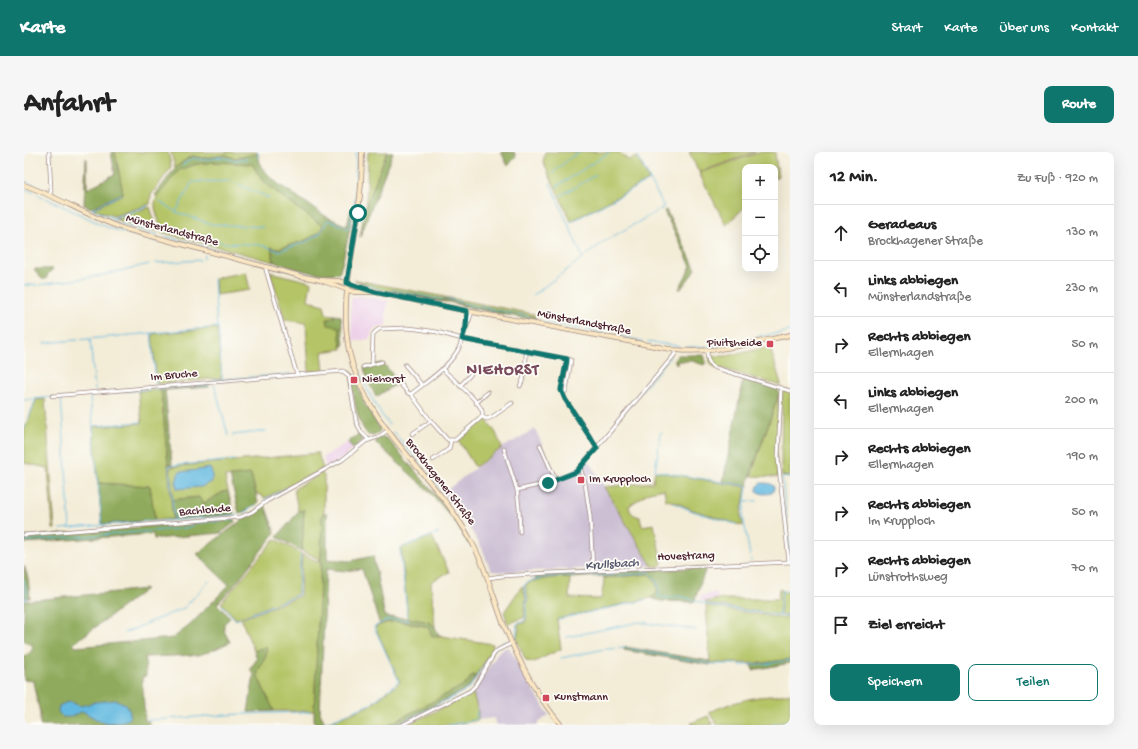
<!DOCTYPE html>
<html lang="de">
<head>
<meta charset="utf-8">
<style>
  :root { --surface:#fff; --page:#f6f6f6; --text:#222; --muted:#767676; --line:#e0e0e0; --accent:#0f766e }
  body { margin:0; font-family:"Gochi Hand",sans-serif; background:var(--page); color:var(--text) }
  .controls { position:absolute; right:12px; top:12px; display:grid; overflow:hidden; border-radius:8px; box-shadow:0 4px 16px #0002 }
  .controls button { width:36px; height:36px; display:grid; place-items:center; padding:0; border:0; border-bottom:1px solid var(--line); background:var(--surface); color:var(--text); font:20px sans-serif }
  .stop { position:absolute; width:12px; height:12px; margin:-9px; border:3px solid #0f766e; border-radius:50%; background:#fff }
  .stop.end { background:#0f766e; border-color:#fff; box-shadow:0 1px 4px #0008 }
  .list { margin:0; padding:0; list-style:none }
  h2 { display:flex; justify-content:space-between; align-items:center; height:52px; margin:0; padding:0 16px; font-size:17px }
  h2 small { font-size:13px; font-weight:400; color:var(--muted) }
  .list li { display:grid; grid-template-columns:26px 1fr auto; gap:12px; align-items:center; box-sizing:border-box; height:56px; padding:0 16px; border-top:1px solid var(--line) }
  .list b { display:block; font-size:15px; white-space:nowrap }
  .list p { margin:0; font-size:13px; white-space:nowrap; color:var(--muted) }
  .list em { font-size:13px; font-style:normal; color:var(--muted) }
  .actions { display:flex; gap:8px; padding:12px 16px }
  .actions a { flex:1; padding:9px 0; border:1px solid var(--accent); border-radius:8px; text-align:center; font-size:14px; color:var(--accent) }
  .actions .main { background:var(--accent); color:#fff }
  .icon { flex:none; width:22px; height:22px; fill:none; stroke:currentColor; stroke-width:2; stroke-linecap:round; stroke-linejoin:round }
  .map { position:relative; flex:none; width:766px; height:573px; overflow:hidden; border-radius:8px }
  header { display:flex; align-items:center; gap:24px; box-sizing:border-box; height:56px; padding:0 20px; background:var(--accent); color:#fff }
  header strong { font-size:19px }
  nav { display:flex; gap:22px; margin-inline-start:auto; font-size:14px }
  .intro { display:flex; align-items:center; justify-content:space-between; box-sizing:border-box; height:96px; padding:0 24px }
  h1 { margin:0; font-size:28px }
  .button { padding:10px 18px; border-radius:8px; background:var(--accent); color:#fff; font-size:14px; font-weight:700 }
  main { display:flex; gap:24px; padding:0 24px }
  aside { flex:1; background:var(--surface); border-radius:8px; box-shadow:0 4px 16px #0002 }
  .map>svg:first-child { display:block }
</style>
</head>
<body>
<header>
<strong>Karte</strong>
<nav><a>Start</a><a>Karte</a><a>Über uns</a><a>Kontakt</a></nav>
</header>
<div class="intro"><h1>Anfahrt</h1><a class="button">Route</a></div>
<main>
<div class="map">
<svg width="766" height="573" viewBox="0 0 766 573">
  <rect width="100%" height="100%" fill="#fdfcf7"/>
  <filter id="ink" filterUnits="userSpaceOnUse"><feTurbulence type="fractalNoise" baseFrequency=".025" numOctaves="2"/><feDisplacementMap in="SourceGraphic" scale="8" xChannelSelector="R" yChannelSelector="G"/><feConvolveMatrix kernelMatrix="1 2 1 2 8 2 1 2 1" color-interpolation-filters="sRGB"/></filter>
  <filter id="wash" filterUnits="userSpaceOnUse"><feTurbulence type="fractalNoise" baseFrequency=".012" numOctaves="4" result="noise"/><feDisplacementMap in="SourceGraphic" scale="16" xChannelSelector="R" yChannelSelector="G"/><feGaussianBlur stdDeviation="0.9" result="paint"/><feColorMatrix in="noise" values="0 0 0 0 0 0 0 0 0 0 0 0 0 0 0 0 0 1.4 0 .05"/><feComposite in="paint" operator="in"/></filter>
  <g filter="url(#wash)">
    <rect width="100%" height="100%" fill="#f3ecd7"/>
    <g fill="#edd1e9">
      <polygon points="336,144 364,149 362,162 362,174 355,175 350,177 347,182 347,187 329,189 327,167 327,150 328,146 330,145"/>
      <polygon points="324,290 329,297 318,307 302,316 299,305"/>
      <polygon points="692,440 694,447 681,450 676,448 677,444"/>
    </g>
    <g fill="#ccbfd4">
      <polygon points="511,277 533,326 546,320 553,316 563,306 628,414 479,420 467,419 458,396 450,383 438,365 419,341 446,320 478,296"/>
      <polygon points="485,495 497,518 525,563 514,571 513,573 473,573 470,566 454,568 454,559 449,541 472,504 475,500 481,496"/>
    </g>
    <g fill="#b4c466" stroke="#7f7248" fill-rule="evenodd">
      <polygon points="91,0 144,0 147,13 146,17 127,43 126,52 90,64 69,57 99,42"/>
      <polygon points="147,0 233,0 233,3 210,6 202,3 180,6 169,4 164,6 151,16"/>
      <polygon points="344,0 363,0 341,57 343,37"/>
      <polygon points="521,0 595,0 604,8 613,5 625,28 547,69 519,10"/>
      <polygon points="665,0 732,0 675,20"/>
      <polygon points="737,0 751,0 754,24 751,27 751,15 721,15 721,55 702,73 675,21"/>
      <polygon points="192,10 228,12 238,28 262,48 299,74 295,81 280,89 253,97 247,95 250,110 138,80 131,56 131,50 133,45 142,33 155,18 173,12"/>
      <polygon points="126,55 134,79 90,67"/>
      <polygon points="222,120 226,138 192,143 191,127 196,125"/>
      <polygon points="246,120 287,130 284,148 300,153 302,162 310,163 310,166 315,175 318,197 298,200 300,218 285,220 282,171 261,168"/>
      <path d="M331,128L510,162L512,165L446,154L425,148H415L369,139C356,140 343,133 331,128Z"/>
      <polygon points="193,176 198,226 133,232 128,182"/>
      <polygon points="746,195 757,232 757,234 689,214 686,210 686,204 702,204"/>
      <polygon points="137,237 149,367 131,368 126,334 74,331 69,275 118,271 114,239"/>
      <polygon points="759,238 766,240 766,325 758,324 757,315 758,239"/>
      <polygon points="755,242 752,305 754,325 727,324"/>
      <polygon points="21,247 31,377 29,377 24,316 0,311 0,278 12,248"/>
      <polygon points="462,267 472,281 478,296 451,315 435,289 458,268"/>
      <path d="M294,301L299,317L241,346L232,341L227,322L201,325L204,339L199,340L178,352L175,345L149,348L146,315ZM186,316L188,329L183,332L153,336L152,330L174,318Z"/>
      <path d="M631,319L722,335L717,363L719,374L669,358L651,350L642,348L640,337L625,340L605,354C606,361 609,363 616,365L618,374L630,372L638,412L636,414H628L580,335L629,330Z"/>
      <polygon points="298,321 300,324 300,361 298,362 297,408 278,399 280,358 274,359 270,337"/>
      <polygon points="408,384 425,420 407,430 411,475 405,470 384,466 377,397 377,396"/>
      <polygon points="251,387 277,401 274,441 273,443 212,467 198,452 198,450"/>
      <polygon points="278,402 297,411 290,559 250,559 234,525 234,519 242,504 242,495 230,499 217,467 276,444"/>
      <path d="M625,422C632,429 634,432 633,442L627,446L533,467L537,497L508,511L507,510L502,509L492,487L495,477L493,473L501,470C504,463 501,461 502,455C503,451 504,449 504,445C503,441 501,437 502,432C515,426 531,424 546,426L545,446L577,447C578,440 580,434 580,426Z"/>
      <polygon points="498,434 499,435 502,447 500,457 501,465 484,472 480,460"/>
      <polygon points="755,437 758,438 755,463 689,453 681,450 694,447 754,447"/>
      <polygon points="758,439 766,440 766,464 756,463"/>
      <polygon points="682,453 689,455 758,466 766,466 766,507 742,511 686,511"/>
      <polygon points="373,469 404,475 413,484 418,484 462,491 469,492 469,496 452,524 448,523 442,532 364,573 302,573 301,572 347,553 376,530 351,475 363,470"/>
      <polygon points="449,541 454,559 454,568 428,573 383,573"/>
      <path d="M766,541V568L746,573H693L685,560C701,553 718,548 734,545C745,544 756,544 766,541Z"/>
      <polygon points="684,564 689,573 668,573 667,571"/>
    </g>
    <g fill="#8faa5b" stroke="#6c6443">
      <polygon points="87,0 91,0 99,41 67,56 60,53 62,6 63,7 63,37 91,22"/>
      <polygon points="363,0 369,0 336,85 341,57"/>
      <polygon points="477,0 490,0 492,4 484,14"/>
      <path d="M234,2L237,15L253,31L303,65L323,74L327,57L330,59L318,112L315,121C294,125 270,116 250,110L247,95L253,97L280,89L295,81L299,74L262,48L238,28L228,12L192,10L173,12L155,18L133,45L131,43L151,16L164,6L169,4L180,6L202,3L210,6Z"/>
      <polygon points="642,58 672,117 656,138 655,137 667,114 640,59"/>
      <polygon points="10,117 29,117 24,122 22,127 18,127"/>
      <polygon points="369,139 415,148 425,148 446,154 512,165 511,168 445,156 425,150 415,150 367,140"/>
      <polygon points="310,163 317,164 320,194 317,194 315,175 304,173 303,167 310,166"/>
      <polygon points="654,203 680,203 682,210 680,213 668,209 653,209 653,213 650,208"/>
      <polygon points="357,211 360,212 371,226 370,227 374,231 352,245 344,229 340,216"/>
      <path d="M327,218L341,252L356,277L355,281L349,284L344,283C331,268 330,244 327,225L325,219Z"/>
      <polygon points="719,227 754,237 755,242 726,324 724,334 699,330"/>
      <polygon points="185,233 185,235 141,238 148,313 144,313 137,237"/>
      <polygon points="335,282 338,287 337,290 329,297 324,290"/>
      <polygon points="358,285 363,286 421,354 434,370 446,391 444,392 432,371 406,340 352,291 352,288"/>
      <polygon points="227,322 234,351 218,361 215,361 206,324"/>
      <polygon points="74,331 126,334 131,368 78,372"/>
      <polygon points="204,339 210,362 149,367 147,348 175,345 179,352 199,340"/>
      <path d="M241,353L251,381L208,436L193,452L206,466L200,472V479L206,490L187,499L175,503L121,505L122,524L118,525L121,569H125V573H16V561L9,530L10,529L0,528V504C4,503 8,499 9,495L7,492L3,491L0,488V449L122,437L49,492L52,495L149,486L166,473L205,433L173,402L218,368Z"/>
      <polygon points="280,358 278,399 253,385 271,364 274,359"/>
      <path d="M303,361V407L326,409L349,404L361,465L384,466L405,470L411,475L414,482L418,484H408L404,475C389,471 371,466 356,473L338,417L321,419L302,417L296,561L302,573H292L290,568V559L297,408L298,362Z"/>
      <polygon points="211,367 211,370 197,381 130,387 129,382 0,391 0,385"/>
      <polygon points="0,413 4,426 6,446 0,446"/>
      <path d="M681,416V419L670,450L636,449L627,446L633,442C634,432 632,429 625,422L580,426L579,424L546,426L536,425L512,428L511,424L568,420Z"/>
      <polygon points="242,494 242,504 234,519 234,525 250,559 224,560 230,523 226,517 233,507 230,499"/>
      <polygon points="601,495 686,509 686,513 600,498"/>
      <polygon points="766,507 766,511 729,518 727,513"/>
      <polygon points="449,523 452,524 444,536 371,573 364,573 442,532"/>
    </g>
    <g fill="#64b9e0" stroke="#576c86">
      <polygon points="186,316 188,321 188,330 177,335 153,337 152,330 155,320 174,318"/>
      <path d="M737,331C744,331 754,331 748,341C743,342 737,343 733,339C733,335 734,333 737,331Z"/>
      <polygon points="92,548 102,552 106,560 105,567 100,569 84,571 72,567 60,560 56,560 47,565 39,565 34,560 35,554 41,551 47,550 56,554 72,550"/>
    </g>
    <g fill="none" stroke-linecap="round" stroke-linejoin="round">
      <g stroke="#64b9e0" stroke-width="1">
        <polyline points="234,0 234,7"/>
        <polyline points="159,13 160,11 170,6 180,8 197,5 209,8 218,7 223,7"/>
        <polyline points="529,21 547,5 557,0"/>
        <polyline points="0,29 23,39"/>
        <polyline points="526,31 559,106"/>
        <polyline points="532,35 586,0"/>
        <polyline points="0,36 85,76 136,90"/>
        <polyline points="97,42 68,57 89,66 124,54"/>
        <polyline points="30,43 62,58"/>
        <polyline points="536,44 572,23"/>
        <polyline points="136,50 152,60 187,72 239,75"/>
        <polyline points="152,60 168,30 207,29 245,46"/>
        <polyline points="68,61 89,70 134,83"/>
        <polyline points="547,70 626,28"/>
        <polyline points="140,84 250,114"/>
        <polyline points="185,88 203,91 237,93 255,99 282,90 295,82 304,68 325,77 332,42 332,0"/>
        <polyline points="563,103 579,90 639,56 639,53 614,4"/>
        <polyline points="180,106 181,103"/>
        <polyline points="132,111 176,108"/>
        <polyline points="255,115 286,123 314,126"/>
        <polyline points="190,127 193,175"/>
        <polyline points="339,132 366,140 368,138 415,147 425,147 446,153 504,164 507,167 511,168"/>
        <polyline points="0,133 13,133"/>
        <polyline points="16,133 75,124 125,112"/>
        <polyline points="508,144 560,105"/>
        <polyline points="517,169 618,189"/>
        <polyline points="127,181 132,232"/>
        <polyline points="66,187 71,238"/>
        <polyline points="624,190 655,194"/>
        <polyline points="20,191 194,175 198,228"/>
        <polyline points="662,195 682,195 697,194 723,189 732,185 766,179"/>
        <path d="M335,218C343,238 352,256 365,273"/>
        <polyline points="189,228 267,222"/>
        <polyline points="190,232 204,283"/>
        <polyline points="78,241 185,233"/>
        <polyline points="66,243 78,373"/>
        <polyline points="37,245 46,376"/>
        <polyline points="0,248 29,245"/>
        <polyline points="598,262 647,204"/>
        <polyline points="70,274 117,270"/>
        <polyline points="0,277 12,247"/>
        <polyline points="370,280 418,339"/>
        <polyline points="637,280 631,319 723,334 719,364 727,409"/>
        <polyline points="209,283 242,279"/>
        <polyline points="766,326 758,325 766,402"/>
        <polyline points="240,348 266,335"/>
        <polyline points="722,349 733,349"/>
        <polyline points="650,351 668,359 712,372"/>
        <polyline points="150,367 145,314 210,308"/>
        <polyline points="36,377 127,369 131,370 210,363 219,361 232,353"/>
        <polyline points="0,389 165,376 170,371 210,368"/>
        <polyline points="0,427 3,442 2,448 0,448"/>
        <polyline points="198,453 212,468 274,443 277,402"/>
        <polyline points="755,464 758,439 766,440"/>
        <polyline points="534,467 622,448"/>
        <polyline points="100,481 160,456 185,429"/>
        <polyline points="543,485 615,470 672,478"/>
        <path d="M490,486L492,485C494,480 492,475 493,472L500,469L502,465V454L503,447L500,433C517,419 577,425 601,423C609,422 618,423 625,419C632,429 636,432 635,445L647,446L654,444L667,447L689,454L766,465"/>
        <polyline points="537,506 581,497 602,496 688,512 712,512"/>
        <polyline points="715,513 742,512 766,508"/>
        <polyline points="349,550 375,529 350,475 363,468 384,468 376,397 377,396 414,381"/>
        <polyline points="124,568 218,562 286,560"/>
        <polyline points="300,571 346,552"/>
        <polyline points="373,573 445,537 471,496 473,493 482,489"/>
        <polyline points="424,573 452,568 453,567 453,559"/>
        <polyline points="748,573 766,568"/>
      </g>
    </g>
  </g>
  <g filter="url(#ink)">
    <g fill="none" stroke-linecap="round" stroke-linejoin="round">
      <g stroke="#9e8681" stroke-width="4.5">
        <g id="minor">
          <polyline points="25,0 27,39 25,44"/>
          <polyline points="242,115 242,118 273,223"/>
          <polyline points="442,173 443,159"/>
          <path d="M683,199C683,205 684,211 689,215L766,239"/>
          <polyline points="348,212 349,183 351,180 355,177 383,176 393,177 413,180 438,187 543,207 537,238 539,241 542,239 547,208 543,207"/>
          <polyline points="381,213 398,233"/>
          <polyline points="339,215 358,210"/>
          <path d="M373,228L384,241L387,242L406,268L422,286L424,288H431L458,265C458,263 459,261 458,259C456,250 426,224 418,217"/>
          <polyline points="436,234 447,222"/>
          <path d="M496,234C502,224 502,211 502,199"/>
          <polyline points="757,236 754,306 765,410"/>
          <polyline points="539,241 541,247 573,296"/>
          <path d="M387,242C402,230 421,218 432,201C438,193 438,183 442,175C445,170 446,165 448,160"/>
          <polyline points="28,244 319,219 324,223 325,225 332,269 337,280 345,288"/>
          <polyline points="452,251 464,240"/>
          <polyline points="458,265 463,267 468,265 488,251"/>
          <polyline points="388,282 407,269"/>
          <polyline points="516,293 532,329"/>
          <polyline points="480,297 493,338 495,356 496,380"/>
          <polyline points="409,308 425,297 427,288"/>
          <polyline points="556,316 561,331 566,364 569,419"/>
          <polyline points="493,338 524,331 552,320 647,207 651,202 651,198"/>
          <polyline points="0,383 217,365 228,360 243,349 318,308 342,289 354,285 363,279"/>
          <polyline points="464,426 478,424 525,421 766,410"/>
          <polyline points="378,573 446,539 451,534 470,502 474,498 488,491"/>
        </g>
      </g>
      <g stroke="#9e8681" stroke-width="5.5">
        <g id="secondary">
          <path d="M338,0C338,20 337,40 334,60C328,108 316,151 325,199C341,275 409,320 445,385C460,411 468,440 478,468C492,504 512,543 537,573"/>
          <path d="M0,33C35,45 66,66 101,77L276,124L296,128L330,140H348"/>
          <path d="M296,128L315,129L351,140L443,159L651,198C693,202 726,191 766,183"/>
        </g>
      </g>
      <use href="#minor" stroke="#fff" stroke-width="3"/>
      <use href="#secondary" stroke="#fae7c3" stroke-width="4"/>
    </g>
  </g>
  <g fill="none" stroke-linecap="round" stroke-linejoin="round" filter="url(#ink)">
    <polyline stroke="#0f766e" stroke-width="5" points="334,61 323,131 351,140 443,159 442,175 438,187 543,207 537,238 541,247 573,296 552,320 524,331"/>
  </g>
  <g fill="#d1495b" stroke="#fdfcf7" stroke-width="1.5">
    <rect x="742" y="188" width="8" height="8" rx="2"/>
    <rect x="326" y="224" width="8" height="8" rx="2"/>
    <rect x="553" y="324" width="8" height="8" rx="2"/>
    <rect x="518" y="542" width="8" height="8" rx="2"/>
  </g>
  <g text-anchor="middle" dominant-baseline="central" stroke-width="3.5" stroke-linejoin="round" paint-order="stroke">
    <g font-size="12" fill="#4a1f2b" stroke="#fdfcf7">
      <text transform="translate(148 79) rotate(15)">Münsterlandstraße</text>
      <text transform="translate(560 171) rotate(11)">Münsterlandstraße</text>
      <text transform="translate(150 224) rotate(-5)">Im Bruche</text>
      <text transform="translate(416 330) rotate(52)">Brockhagener Straße</text>
      <text transform="translate(181 359) rotate(-5)">Bachlohde</text>
      <text transform="translate(662 405) rotate(-2)">Hovestrang</text>
    </g>
    <g font-size="12" fill="#4a1f2b" stroke="#fdfcf7" text-anchor="start">
      <text x="738" y="192" text-anchor="end">Pivitsheide</text>
      <text x="338" y="228">Niehorst</text>
      <text x="565" y="328">Im Krupploch</text>
      <text x="530" y="546">Kunstmann</text>
    </g>
    <g font-size="13" font-style="italic" fill="#53556a" stroke="#fdfcf7">
      <text transform="translate(588 413) rotate(-4)">Krullsbach</text>
    </g>
    <g font-size="16" font-weight="bold" letter-spacing="1" fill="#794a5c" stroke="#fdfcf7">
      <text x="479" y="219">NIEHORST</text>
    </g>
  </g>
</svg>
<div class="controls">
<button>+</button>
<button>−</button>
<button><svg class="icon" aria-label="locate" viewBox="0 0 24 24"><circle cx="12" cy="12" r="6"/><path d="M12 2v4M12 18v4M2 12h4M18 12h4"/></svg></button>
</div>
<div class="stop" style="left:334px;top:61px"></div>
<div class="stop end" style="left:524px;top:331px"></div>
</div>
<aside>
<h2>12 Min.<small>Zu Fuß · 920 m</small></h2>
<ul class="list">
<li><svg class="icon" aria-label="ahead" viewBox="0 0 24 24"><path d="M12 20V5M6 11l6-6 6 6"/></svg><div><b>Geradeaus</b><p>Brockhagener Straße</p></div><em>130 m</em></li>
<li><svg class="icon" aria-label="left" viewBox="0 0 24 24"><path d="M17 20v-9H6M10 6l-5 5 5 5"/></svg><div><b>Links abbiegen</b><p>Münsterlandstraße</p></div><em>230 m</em></li>
<li><svg class="icon" aria-label="right" viewBox="0 0 24 24"><path d="M7 20v-9h11M14 6l5 5-5 5"/></svg><div><b>Rechts abbiegen</b><p>Ellernhagen</p></div><em>50 m</em></li>
<li><svg class="icon" aria-label="left" viewBox="0 0 24 24"><path d="M17 20v-9H6M10 6l-5 5 5 5"/></svg><div><b>Links abbiegen</b><p>Ellernhagen</p></div><em>200 m</em></li>
<li><svg class="icon" aria-label="right" viewBox="0 0 24 24"><path d="M7 20v-9h11M14 6l5 5-5 5"/></svg><div><b>Rechts abbiegen</b><p>Ellernhagen</p></div><em>190 m</em></li>
<li><svg class="icon" aria-label="right" viewBox="0 0 24 24"><path d="M7 20v-9h11M14 6l5 5-5 5"/></svg><div><b>Rechts abbiegen</b><p>Im Krupploch</p></div><em>50 m</em></li>
<li><svg class="icon" aria-label="right" viewBox="0 0 24 24"><path d="M7 20v-9h11M14 6l5 5-5 5"/></svg><div><b>Rechts abbiegen</b><p>Lünstrothsweg</p></div><em>70 m</em></li>
<li><svg class="icon" aria-label="arrive" viewBox="0 0 24 24"><path d="M6 21V4h12l-3 4 3 4H6"/></svg><div><b>Ziel erreicht</b></div></li>
</ul>
<div class="actions"><a class="main">Speichern</a><a>Teilen</a></div>
</aside>
</main>
</body>
</html>
